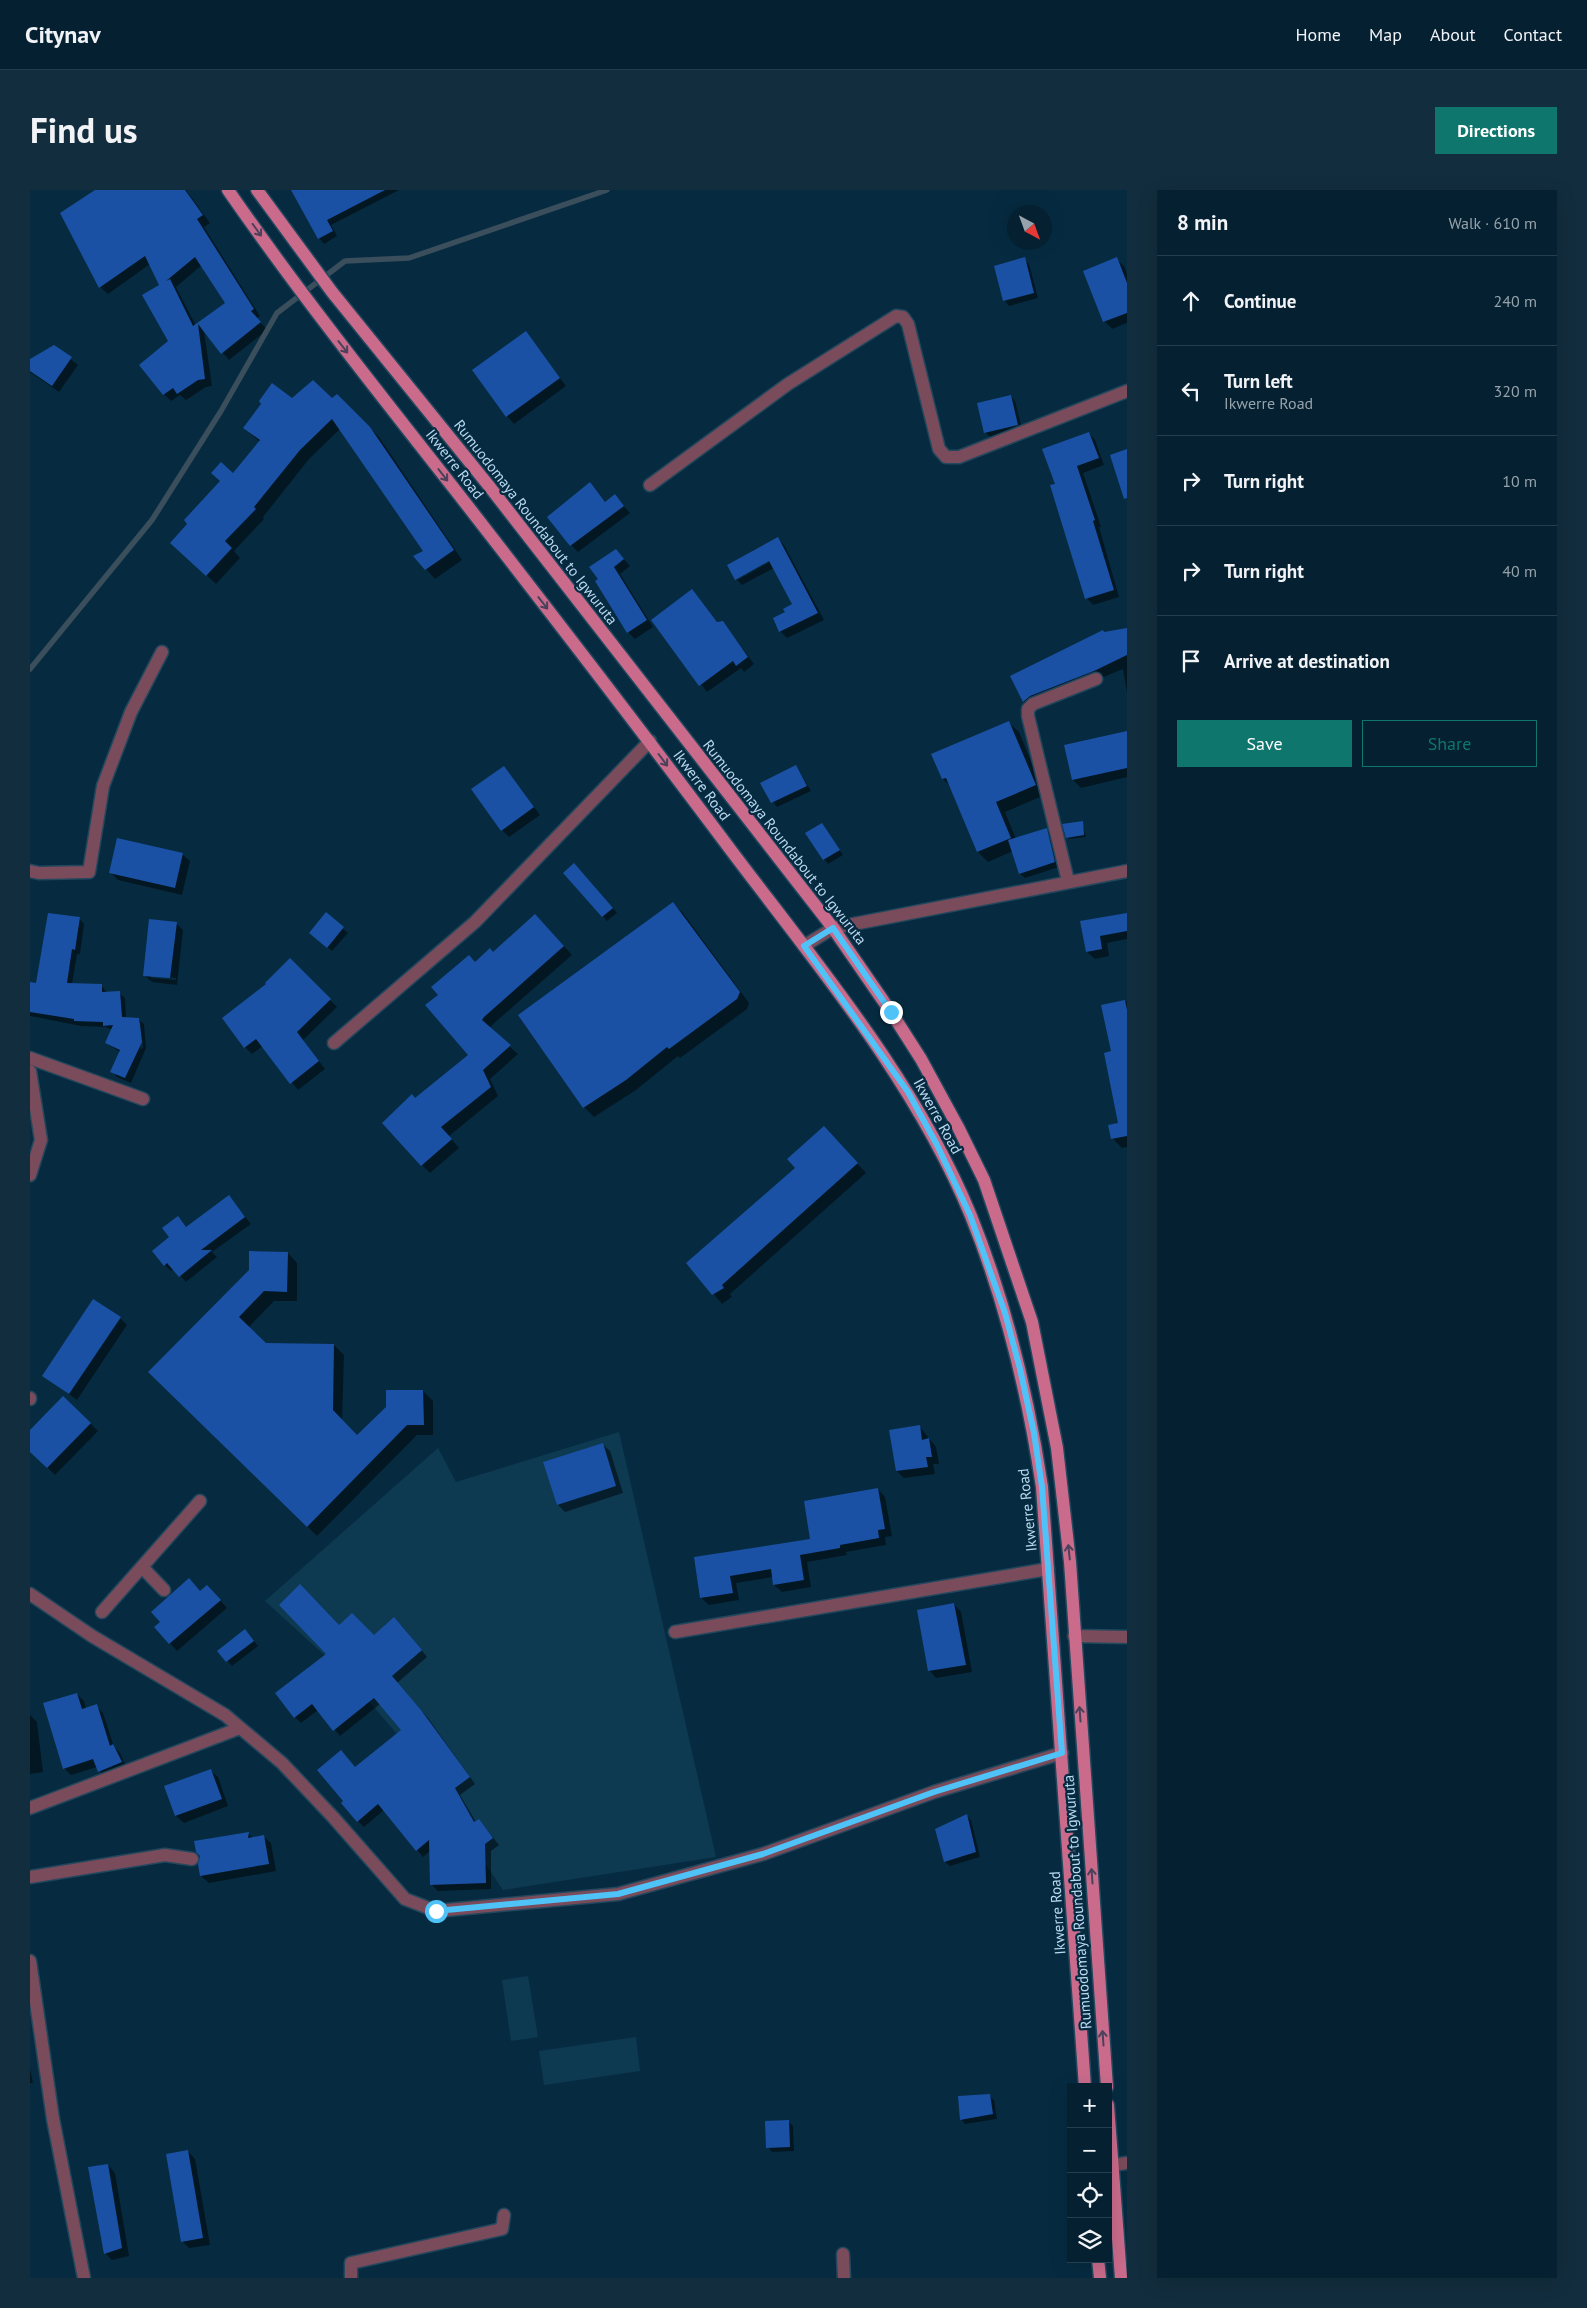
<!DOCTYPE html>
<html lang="en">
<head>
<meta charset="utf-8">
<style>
  :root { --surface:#042031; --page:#122d3d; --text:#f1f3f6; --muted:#97a3ab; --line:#253e4d; --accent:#0f766e }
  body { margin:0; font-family:"PT Sans",sans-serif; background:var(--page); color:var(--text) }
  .controls { position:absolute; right:15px; bottom:15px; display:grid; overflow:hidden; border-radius:0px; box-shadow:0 5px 20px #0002 }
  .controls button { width:45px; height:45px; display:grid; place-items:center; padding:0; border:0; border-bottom:1px solid var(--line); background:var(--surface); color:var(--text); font:25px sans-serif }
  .compass { position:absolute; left:977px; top:15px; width:45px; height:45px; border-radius:50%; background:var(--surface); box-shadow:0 5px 20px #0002; rotate:139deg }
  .stop { position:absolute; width:15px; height:15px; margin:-11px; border:4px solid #4fc3f7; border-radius:50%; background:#fff }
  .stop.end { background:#4fc3f7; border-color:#fff; box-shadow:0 1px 5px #0008 }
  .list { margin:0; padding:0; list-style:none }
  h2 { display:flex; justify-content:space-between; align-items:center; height:65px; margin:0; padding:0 20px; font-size:21px }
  h2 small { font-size:16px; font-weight:400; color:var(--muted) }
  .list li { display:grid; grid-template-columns:32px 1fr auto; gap:15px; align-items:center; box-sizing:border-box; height:90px; padding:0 20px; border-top:1px solid var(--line) }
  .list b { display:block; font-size:19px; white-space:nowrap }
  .list p { margin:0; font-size:16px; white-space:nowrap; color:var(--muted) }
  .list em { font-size:16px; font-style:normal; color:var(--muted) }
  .actions { display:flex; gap:10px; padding:15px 20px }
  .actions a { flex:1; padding:11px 0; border:1px solid var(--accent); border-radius:0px; text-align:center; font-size:18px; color:var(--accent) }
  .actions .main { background:var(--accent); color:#fff }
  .icon { flex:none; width:28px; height:28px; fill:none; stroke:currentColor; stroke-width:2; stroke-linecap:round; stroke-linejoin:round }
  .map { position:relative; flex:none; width:1097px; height:2088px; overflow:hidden; border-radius:0px }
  header { display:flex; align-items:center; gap:30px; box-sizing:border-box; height:70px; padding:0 25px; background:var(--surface); border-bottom:1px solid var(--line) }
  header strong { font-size:24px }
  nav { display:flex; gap:28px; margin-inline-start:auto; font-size:18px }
  .intro { display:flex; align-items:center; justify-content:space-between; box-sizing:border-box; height:120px; padding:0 30px }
  h1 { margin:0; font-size:35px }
  .button { padding:12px 22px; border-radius:0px; background:var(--accent); color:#fff; font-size:18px; font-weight:700 }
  main { display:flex; gap:30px; padding:0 30px }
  aside { flex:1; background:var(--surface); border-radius:0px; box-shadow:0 5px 20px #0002 }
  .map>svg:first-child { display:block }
</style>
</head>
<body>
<header>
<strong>Citynav</strong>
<nav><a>Home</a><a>Map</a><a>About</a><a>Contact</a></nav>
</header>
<div class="intro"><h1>Find us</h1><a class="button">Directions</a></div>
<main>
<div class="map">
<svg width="1097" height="2088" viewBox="0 0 1097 2088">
  <rect width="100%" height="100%" fill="#062b41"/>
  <g fill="#0d3951">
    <polygon points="589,1242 686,1667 473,1700 368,1545 314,1483 235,1411 408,1258 426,1292"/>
    <polygon points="498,1786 508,1847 481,1851 472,1790"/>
    <polygon points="606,1847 610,1881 514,1895 509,1861"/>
  </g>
  <g fill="#0007" fill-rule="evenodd">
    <path d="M67,0H156L180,33L174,37L230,126L227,128L237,140L199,170L174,141L182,196L176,197L156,210L150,205L141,211L134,204L140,152L131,96L120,74L78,104L70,97L32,24ZM172,75L197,113L166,136L146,97Z"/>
    <polygon points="263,0 369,0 301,35 307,46 294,54 289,48"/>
    <polygon points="994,69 999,74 1008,108 979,116 975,111 966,77"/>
    <polygon points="1086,69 1094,76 1097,84 1097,133 1082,139 1074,131"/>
    <polygon points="496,143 536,196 484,234 477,226"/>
    <polygon points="24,156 48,175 29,202 0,182 0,170"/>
    <polygon points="307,206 349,247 432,370 405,389 396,379 395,361 310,239 279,269 233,327 234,329 204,361 210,368 186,394 151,362 203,285 230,252 214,238 262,209 301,210"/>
    <polygon points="981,206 985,211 992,239 960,247 955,242"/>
    <polygon points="1059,243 1065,250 1074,275 1053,283 1071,337 1069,337 1089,407 1063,415 1057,408 1027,294"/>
    <polygon points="560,294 576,313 585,306 600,323 548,362 541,355"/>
    <polygon points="748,348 754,355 794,430 757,448 750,441 744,429 757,423 764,415 744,378 712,395 707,390 745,369"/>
    <polygon points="592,367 600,376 590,384 623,437 605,449 598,442 570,389"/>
    <polygon points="662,401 688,433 692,432 699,440 724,474 714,482 711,478 677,502 622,430"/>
    <polygon points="1097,439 1097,503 1093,479 1008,514 1002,519 994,512 982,486 1074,443"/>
    <polygon points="979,533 989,542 1015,605 975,622 986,649 1016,639 1021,644 1029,677 995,688 990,684 983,661 958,672 948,662 921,597 913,589"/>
    <polygon points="1097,542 1097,587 1051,598 1043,590 1036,556"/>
    <polygon points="766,576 781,601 747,617 731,594"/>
    <polygon points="474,577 510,625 479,647 472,640"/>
    <polygon points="1052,632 1056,647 1039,649 1037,647"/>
    <polygon points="792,635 813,665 798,674 794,669"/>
    <polygon points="152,664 160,671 152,705 88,690 81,683"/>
    <polygon points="549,679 587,723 577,731 535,683"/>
    <polygon points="643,714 653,723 719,813 717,819 650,868 648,866 606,900 564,927 554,917"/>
    <polygon points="296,724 318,743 302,761 285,747"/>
    <polygon points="1097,724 1097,749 1077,753 1079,766 1065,769 1057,762 1052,732"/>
    <path d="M49,728L54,734L50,764H47L42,794L72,796L77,803H89L95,808L96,828L108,829L114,834L116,858L101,893L87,887L82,881L90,862L76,853L82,840L76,837L51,836L0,826V794L7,795ZM108,832H110L113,858L111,859Z"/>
    <path d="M146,733L153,740L147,795L122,792L114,785ZM121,785L146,788V790L121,788Z"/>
    <polygon points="514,734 542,765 462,835 460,839 488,864 460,889 468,906 419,946 429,958 400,983 392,975 385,910 440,865 445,773"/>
    <polygon points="260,770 307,817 273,850 295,879 268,900 233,856 222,864 215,857 238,794"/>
    <polygon points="1097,811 1097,957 1092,958 1083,949 1080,936 1090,934 1082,862 1072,816"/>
    <polygon points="803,947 836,983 700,1104 702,1107 692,1114 658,1073"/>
    <polygon points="199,1007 221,1034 182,1062 187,1067 156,1092 144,1079 141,1081 135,1075 148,1028 157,1038"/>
    <polygon points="258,1063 267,1073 267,1111 244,1111 218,1138 236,1155 304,1155 314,1165 312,1231 328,1247 393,1201 403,1211 403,1245 387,1245 287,1346 120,1182"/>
    <polygon points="90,1128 97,1135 47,1210 13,1185"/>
    <polygon points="33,1207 68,1241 25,1285 0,1261 0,1242"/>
    <polygon points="890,1237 906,1257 909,1274 903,1274 905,1284 874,1288 867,1281"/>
    <polygon points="572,1254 580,1261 593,1303 535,1322 528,1315"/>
    <polygon points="848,1299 855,1307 862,1346 855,1347 856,1355 816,1362 817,1365 777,1372 781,1397 752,1402 744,1395 743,1387 706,1393 709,1410 679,1415 671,1408 665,1368 782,1350"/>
    <polygon points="170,1402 185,1404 197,1418 147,1461 126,1438"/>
    <polygon points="924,1414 931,1422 942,1482 906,1488 899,1480"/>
    <polygon points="371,1435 397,1467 367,1493 398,1528 445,1594 430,1605 446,1632 449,1630 469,1655 461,1661 461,1699 408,1701 401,1694 401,1660 393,1667 354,1620 334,1637 328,1631 326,1578 372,1540 350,1514 310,1546 288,1520 271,1533 265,1527 298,1464 309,1437 344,1447"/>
    <polygon points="219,1445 228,1456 202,1476 189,1461"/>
    <polygon points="47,1504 54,1511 56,1519 66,1516 73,1523 84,1557 90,1563 98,1580 76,1589 67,1577 41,1585 34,1578"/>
    <polygon points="0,1525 7,1532 13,1582 0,1584"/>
    <polygon points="180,1580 188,1587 198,1616 154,1633 146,1626 136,1597"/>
    <polygon points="936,1625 941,1630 950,1667 920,1676 915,1672"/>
    <polygon points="218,1643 223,1648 233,1646 241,1653 246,1681 179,1693 171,1686"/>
    <polygon points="0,1879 3,1893 0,1893"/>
    <polygon points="959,1906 964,1910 967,1929 935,1934 931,1929"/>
    <polygon points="758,1931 763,1936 764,1961 742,1962 738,1957"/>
    <polygon points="158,1961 165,1969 180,2055 159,2058 152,2051"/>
    <polygon points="78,1975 85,1983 99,2066 82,2070 75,2063"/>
  </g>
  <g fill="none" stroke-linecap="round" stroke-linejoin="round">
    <polyline stroke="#3a4e5c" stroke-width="5.5" points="0,479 122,330 191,221 247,123 315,71 379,68 577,0"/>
  </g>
  <g fill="#1a51a5" fill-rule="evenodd">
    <path d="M65,0H155L173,25L167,29L224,119L221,121L231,132L191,164L168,134L175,189L168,190L147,204L143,198L133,205L109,175L138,151L112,105L129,95L115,66L69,98L30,23ZM165,67L195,113L163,136L140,89L136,91Z"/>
    <polygon points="261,0 355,0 297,30 303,41 288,49"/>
    <polygon points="995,67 1004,103 973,111 964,76"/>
    <polygon points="1087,67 1097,93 1097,123 1073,132 1053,81"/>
    <polygon points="496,141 530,188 476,227 442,180"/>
    <polygon points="24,155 42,167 22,196 0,181 0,169"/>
    <polygon points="283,190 302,208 307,204 340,237 424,360 395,380 383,366 393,361 302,229 270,260 224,317 226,319 195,351 202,358 176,386 140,353 157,334 154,330 190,291 181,283 191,272 203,283 230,250 213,238 231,214 229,211 242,193 262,208"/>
    <polygon points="981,205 988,235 954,243 947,213"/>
    <polygon points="1059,242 1069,268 1047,276 1065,330 1063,331 1084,400 1055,409 1020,295 1025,294 1012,259"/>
    <polygon points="1097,259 1097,308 1094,309 1080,265"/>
    <polygon points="560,292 575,312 585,304 594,316 540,356 517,327"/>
    <polygon points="748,347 788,423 749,442 743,428 755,422 753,419 762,414 739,371 705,390 697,375"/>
    <polygon points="586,359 594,369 584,377 617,430 597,443 565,391 568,389 559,377"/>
    <polygon points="662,399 687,432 693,431 718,467 706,476 703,471 669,496 621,430"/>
    <polygon points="1097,438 1097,465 1064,481 1000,506 993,512 980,486 1073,440 1074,442"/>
    <polygon points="979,531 1006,595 966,612 981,648 947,662 916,588 912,589 901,564"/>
    <polygon points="1097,541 1097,578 1042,590 1034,555"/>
    <polygon points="766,575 777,596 741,613 730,593"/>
    <polygon points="474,576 504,617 471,641 441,599"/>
    <polygon points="1053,631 1054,645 1036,648 1032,634"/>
    <polygon points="792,633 810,660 793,670 775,643"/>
    <polygon points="1017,638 1025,672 989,684 978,650"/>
    <polygon points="87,648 153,663 145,698 79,683"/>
    <polygon points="544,673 583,718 572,727 533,683"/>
    <polygon points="643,712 710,802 707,809 639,859 637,857 596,890 553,918 488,825"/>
    <polygon points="296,722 314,737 297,758 279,743"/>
    <polygon points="18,723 50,727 45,760 42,759 37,793 72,794 72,802 90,801 92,827 109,828 112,852 95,888 80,882 90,860 75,853 83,835 73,836 73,832 44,831 44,829 0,822 0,792 6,793"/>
    <polygon points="1097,723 1097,741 1070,746 1072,759 1056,762 1050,731"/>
    <polygon points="505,724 534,756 454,827 452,830 481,855 453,880 461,897 411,937 422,949 391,976 352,933 382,904 385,908 438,865 395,815 408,805 401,797 439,765 445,772 460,758 463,762"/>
    <polygon points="119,729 147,732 140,788 113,786"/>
    <polygon points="260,768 301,809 267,842 289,871 260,894 226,849 214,858 192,828 236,794 235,793"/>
    <polygon points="1095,810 1097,820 1097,946 1081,949 1078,935 1088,933 1074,863 1081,861 1071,815"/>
    <polygon points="794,936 828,973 692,1095 694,1098 682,1105 656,1073 765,978 757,969"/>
    <polygon points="199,1005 215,1027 171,1060 182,1060 149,1087 137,1073 134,1076 122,1061 139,1047 132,1038 148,1026 156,1037"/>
    <polygon points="219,1061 258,1062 257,1102 234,1101 209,1127 236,1153 304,1154 303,1220 327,1245 356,1217 356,1200 393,1200 394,1235 377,1235 277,1337 118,1182 219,1080"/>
    <polygon points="63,1109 91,1127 39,1204 12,1186"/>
    <polygon points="33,1206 61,1233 17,1278 0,1262 0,1240"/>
    <polygon points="890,1235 892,1250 899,1248 902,1267 896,1267 898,1277 866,1281 859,1240"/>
    <polygon points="573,1253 586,1296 527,1315 513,1272"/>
    <polygon points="848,1298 855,1339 848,1340 849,1348 810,1355 810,1358 770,1365 774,1390 743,1395 741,1379 700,1386 703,1403 670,1408 664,1367 780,1349 774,1311"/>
    <polygon points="159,1388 170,1401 177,1395 191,1410 139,1454 124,1437 130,1432 121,1422"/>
    <polygon points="270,1394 309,1435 322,1423 344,1445 364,1427 392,1460 362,1486 391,1520 440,1587 425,1598 444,1632 449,1629 463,1648 455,1654 456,1693 400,1695 399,1650 386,1661 348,1614 327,1632 311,1613 313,1611 287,1580 311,1560 325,1577 371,1540 344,1508 303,1541 282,1514 264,1528 245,1503 296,1464 249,1415"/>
    <polygon points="924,1413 936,1475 898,1481 887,1420"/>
    <polygon points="215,1439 224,1451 196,1472 187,1461"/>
    <polygon points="47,1503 52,1519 67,1514 80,1556 83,1554 92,1572 68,1582 63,1569 33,1579 13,1513"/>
    <polygon points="181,1579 192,1609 145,1626 134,1596"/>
    <polygon points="937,1624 946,1662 914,1672 905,1639"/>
    <polygon points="219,1642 218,1648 234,1645 239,1674 170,1686 168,1674 170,1666 166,1662 164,1651"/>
    <polygon points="960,1904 963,1924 930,1930 928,1906"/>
    <polygon points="759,1930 760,1957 736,1958 735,1931"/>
    <polygon points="158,1960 173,2048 151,2052 136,1964"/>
    <polygon points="78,1974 92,2058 74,2064 58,1977"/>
  </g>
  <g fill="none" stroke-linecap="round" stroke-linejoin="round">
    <g stroke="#23475d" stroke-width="15">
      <g id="street">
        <polyline points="620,295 758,194 866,126 873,127 878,134 909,259 916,267 929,267 1097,201"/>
        <polyline points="0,681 9,683 59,682 73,596 101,522 132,462"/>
        <polyline points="1038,691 998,526 998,519 1003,514 1066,489"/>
        <polyline points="774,756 803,738 1097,681"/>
        <polyline points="304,853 445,732 620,551"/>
        <polyline points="0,868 113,909"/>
        <polyline points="0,881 11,950 0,985"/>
        <polyline points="0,1209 0,1208"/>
        <polyline points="112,1377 134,1400"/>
        <polyline points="0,1404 62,1446 195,1525 252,1573 303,1627 375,1709 406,1721 588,1704 733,1664 904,1602 1032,1563"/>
        <polyline points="72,1422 170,1311"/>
        <polyline points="645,1442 1018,1379"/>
        <polyline points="1044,1446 1097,1447"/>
        <polyline points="0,1618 210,1538"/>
        <polyline points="0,1687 135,1665 162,1669"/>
        <polyline points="0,1771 23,1929 54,2088"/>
        <polyline points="1083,1975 1097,1973"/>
        <polyline points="813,2064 814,2088"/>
        <polyline points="321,2088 321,2073 472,2039 474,2025"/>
      </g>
    </g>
    <g stroke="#23475d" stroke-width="15">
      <g id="primary">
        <path d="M198,0C272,107 353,208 433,310C524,427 614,544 703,663C789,777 886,892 941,1026C976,1113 998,1204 1012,1297L1055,1897"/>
        <polyline points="227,0 302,102 459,296 803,738 861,822 891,869 928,937 954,990 1002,1132 1027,1258 1040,1372 1077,1897"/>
        <polyline points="1078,1915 1091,2088"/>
        <polyline points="1068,2069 1070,2088"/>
      </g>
    </g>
    <use href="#street" stroke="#7a4b5a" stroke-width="12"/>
    <use href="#primary" stroke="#ca6b8c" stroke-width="12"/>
  </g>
  <defs><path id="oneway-shaft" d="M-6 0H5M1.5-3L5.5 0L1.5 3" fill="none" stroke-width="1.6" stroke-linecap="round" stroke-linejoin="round" transform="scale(1.25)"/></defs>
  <g stroke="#4b415b">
    <use href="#oneway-shaft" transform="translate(227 40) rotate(54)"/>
    <use href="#oneway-shaft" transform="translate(313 157) rotate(52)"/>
    <use href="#oneway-shaft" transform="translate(413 285) rotate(52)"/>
    <use href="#oneway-shaft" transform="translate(513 413) rotate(52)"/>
    <use href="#oneway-shaft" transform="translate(633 570) rotate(53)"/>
    <use href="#oneway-shaft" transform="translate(1039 1362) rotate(-96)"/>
    <use href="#oneway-shaft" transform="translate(1050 1524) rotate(-94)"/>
    <use href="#oneway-shaft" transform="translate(1062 1686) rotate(-94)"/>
    <use href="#oneway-shaft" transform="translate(1073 1848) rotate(-94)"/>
  </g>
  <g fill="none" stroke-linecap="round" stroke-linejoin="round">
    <polyline stroke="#4fc3f7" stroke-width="6" points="406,1721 588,1704 733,1664 904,1602 1032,1563 1012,1297 1004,1243 990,1179 975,1123 940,1025 907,955 878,902 774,756 803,738 861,822"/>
  </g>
  <g text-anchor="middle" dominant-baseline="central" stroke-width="4.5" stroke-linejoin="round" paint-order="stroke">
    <g font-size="15" fill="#b9d9f0" stroke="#062b41">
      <text transform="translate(425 274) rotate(52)">Ikwerre Road</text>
      <text transform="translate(506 332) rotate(52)">Rumuodomaya Roundabout to Igwuruta</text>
      <text transform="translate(672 595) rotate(53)">Ikwerre Road</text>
      <text transform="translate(755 652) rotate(52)">Rumuodomaya Roundabout to Igwuruta</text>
      <text transform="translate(908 926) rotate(61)">Ikwerre Road</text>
      <text transform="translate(997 1320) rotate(-96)">Ikwerre Road</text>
      <text transform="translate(1047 1712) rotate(-94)">Rumuodomaya Roundabout to Igwuruta</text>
      <text transform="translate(1027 1723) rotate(-94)">Ikwerre Road</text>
    </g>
  </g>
</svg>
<div class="controls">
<button>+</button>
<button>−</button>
<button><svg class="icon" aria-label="locate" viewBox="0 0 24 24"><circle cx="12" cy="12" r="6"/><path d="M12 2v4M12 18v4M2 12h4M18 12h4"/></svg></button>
<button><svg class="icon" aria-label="layers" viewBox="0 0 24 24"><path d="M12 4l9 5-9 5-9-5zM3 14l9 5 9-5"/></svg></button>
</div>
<svg class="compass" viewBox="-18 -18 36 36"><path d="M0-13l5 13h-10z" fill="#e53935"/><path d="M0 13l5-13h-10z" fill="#97a3ab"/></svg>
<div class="stop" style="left:406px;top:1721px"></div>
<div class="stop end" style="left:861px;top:822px"></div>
</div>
<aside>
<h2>8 min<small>Walk · 610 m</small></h2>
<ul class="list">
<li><svg class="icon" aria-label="ahead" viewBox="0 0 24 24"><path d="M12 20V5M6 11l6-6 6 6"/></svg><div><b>Continue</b></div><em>240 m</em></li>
<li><svg class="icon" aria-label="left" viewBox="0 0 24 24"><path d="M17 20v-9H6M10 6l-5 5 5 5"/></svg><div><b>Turn left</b><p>Ikwerre Road</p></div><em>320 m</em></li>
<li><svg class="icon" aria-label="right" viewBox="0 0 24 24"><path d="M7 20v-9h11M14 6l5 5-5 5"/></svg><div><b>Turn right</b></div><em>10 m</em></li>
<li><svg class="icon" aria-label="right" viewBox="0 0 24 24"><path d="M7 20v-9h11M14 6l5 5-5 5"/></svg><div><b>Turn right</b></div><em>40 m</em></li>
<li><svg class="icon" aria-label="arrive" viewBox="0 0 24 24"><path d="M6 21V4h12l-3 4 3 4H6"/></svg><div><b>Arrive at destination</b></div></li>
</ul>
<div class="actions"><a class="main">Save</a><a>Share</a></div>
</aside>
</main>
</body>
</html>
